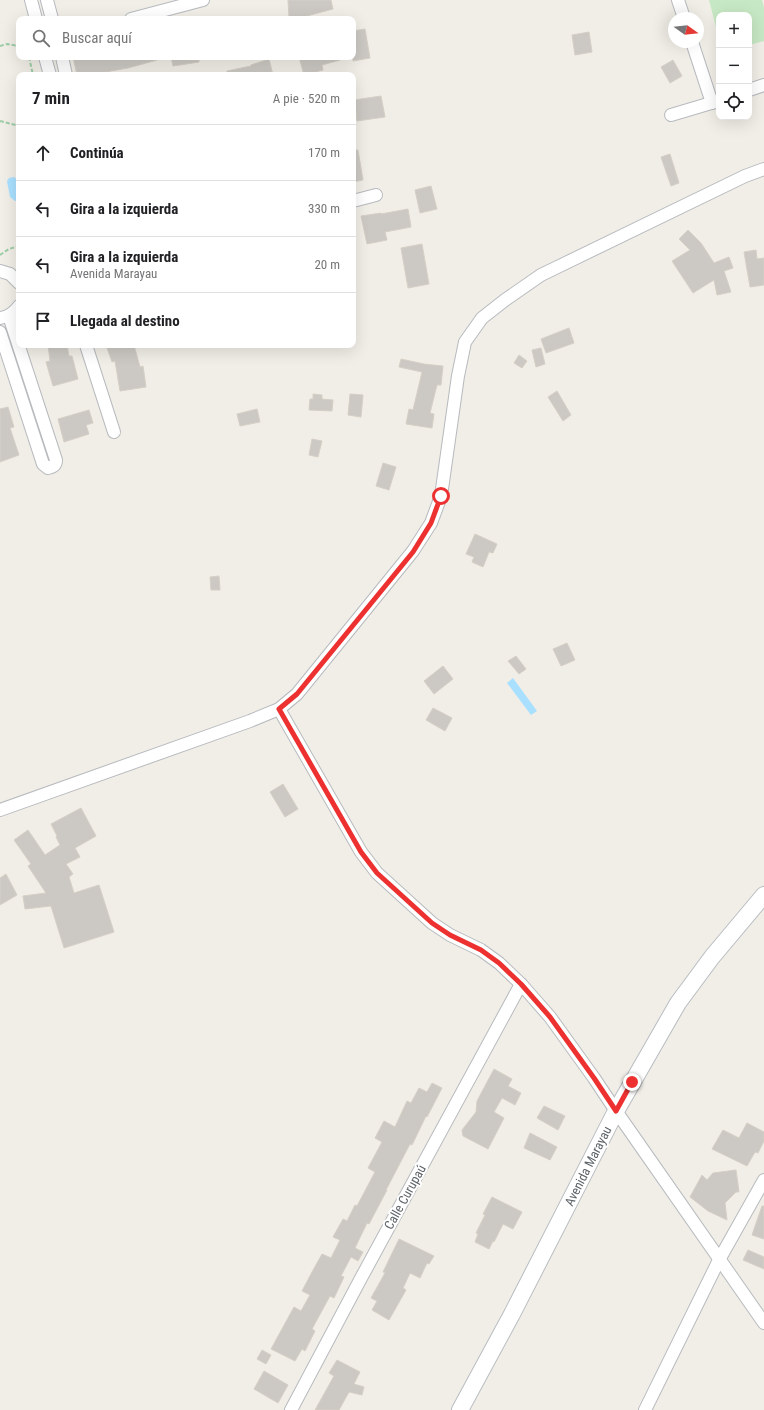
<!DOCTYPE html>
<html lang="es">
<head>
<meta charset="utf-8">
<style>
  :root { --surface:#fff; --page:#f6f6f6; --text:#202124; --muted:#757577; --line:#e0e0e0 }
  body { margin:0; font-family:"Roboto Condensed",sans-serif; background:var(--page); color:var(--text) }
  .controls { position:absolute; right:12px; top:12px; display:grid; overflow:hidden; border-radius:8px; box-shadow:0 4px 16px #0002 }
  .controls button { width:36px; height:36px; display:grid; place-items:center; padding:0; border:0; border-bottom:1px solid var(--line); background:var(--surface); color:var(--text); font:20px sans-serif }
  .compass { position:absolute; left:668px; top:12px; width:36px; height:36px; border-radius:50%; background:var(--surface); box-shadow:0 4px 16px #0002; rotate:105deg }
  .stop { position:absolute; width:12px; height:12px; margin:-9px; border:3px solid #ed3131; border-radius:50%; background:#fff }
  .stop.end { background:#ed3131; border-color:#fff; box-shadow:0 1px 4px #0008 }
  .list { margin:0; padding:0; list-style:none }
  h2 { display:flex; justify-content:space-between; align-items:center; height:52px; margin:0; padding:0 16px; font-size:17px }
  h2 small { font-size:13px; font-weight:400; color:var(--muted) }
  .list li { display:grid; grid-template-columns:26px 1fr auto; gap:12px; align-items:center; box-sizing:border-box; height:56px; padding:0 16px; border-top:1px solid var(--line) }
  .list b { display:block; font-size:15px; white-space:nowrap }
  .list p { margin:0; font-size:13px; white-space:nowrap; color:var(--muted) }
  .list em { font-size:13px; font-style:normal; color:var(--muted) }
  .icon { flex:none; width:22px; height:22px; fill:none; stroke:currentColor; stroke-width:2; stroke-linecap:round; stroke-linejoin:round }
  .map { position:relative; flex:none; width:764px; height:1410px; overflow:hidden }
  .search { position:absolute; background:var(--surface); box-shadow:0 4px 16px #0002; left:16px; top:16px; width:340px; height:44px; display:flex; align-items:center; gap:10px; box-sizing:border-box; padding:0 14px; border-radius:8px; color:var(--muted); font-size:15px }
  .panel { position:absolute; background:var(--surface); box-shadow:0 4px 16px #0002; left:16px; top:72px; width:340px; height:276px; border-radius:8px }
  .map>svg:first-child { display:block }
</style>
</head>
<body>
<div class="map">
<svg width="764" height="1410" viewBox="0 0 764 1410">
  <rect width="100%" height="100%" fill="#f1eee7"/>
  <polygon fill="#c7e8c4" points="709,0 762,0 764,7 764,41 749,45 749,15 719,15 719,39"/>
  <g fill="#a9e0ff">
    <polygon points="14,177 17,179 19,188 19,200 15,201 10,197 7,181 9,178"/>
    <polygon points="513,678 537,711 531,715 507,683"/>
  </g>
  <g fill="#ccc9c4" stroke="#d6cfc5">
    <polygon points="288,0 331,0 333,9 303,17 303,19 289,19"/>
    <polygon points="365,29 370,58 353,61 353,31"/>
    <polygon points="589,32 592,52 575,55 572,35"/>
    <polygon points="73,57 157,57 157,60 128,68 94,74 94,75 77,75"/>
    <polygon points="171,57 199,57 199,62 173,66"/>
    <polygon points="299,57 340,57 340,60 322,65 323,70 304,75"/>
    <polygon points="269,59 273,75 227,75 227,71 251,66 251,65"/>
    <polygon points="673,60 682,76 670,83 661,67"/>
    <polygon points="381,96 385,117 357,121 354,100"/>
    <polygon points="353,150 358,150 363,180 353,182"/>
    <polygon points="670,154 679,183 671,186 661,157"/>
    <polygon points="431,186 437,209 420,213 415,190"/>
    <polygon points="408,209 411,227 385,232 387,240 367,244 361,216 381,213 381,214"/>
    <polygon points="688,230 701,243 714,263 729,257 733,268 724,271 731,292 717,295 714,280 693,293 672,261 690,250 679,239"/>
    <polygon points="422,244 429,284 408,288 401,248"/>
    <polygon points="756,250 757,259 764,258 764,285 750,287 744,252"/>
    <polygon points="569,328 574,343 546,353 541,339"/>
    <polygon points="48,345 67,345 69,356 72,356 78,379 53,386 46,362 50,361"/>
    <polygon points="106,345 134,345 140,367 143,366 146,387 120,391 115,361 112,362"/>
    <polygon points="541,348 545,364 536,367 532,350"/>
    <polygon points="519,355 527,361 522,368 514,363"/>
    <polygon points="401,359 424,364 443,366 441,385 437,385 430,413 434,414 432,428 406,424 409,409 413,410 422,372 399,367"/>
    <polygon points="557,391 571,415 563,421 548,397"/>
    <polygon points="313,394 322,395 322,399 333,400 332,411 309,410 310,399 313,399"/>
    <polygon points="350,394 363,395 361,417 348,415"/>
    <polygon points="8,407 14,427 10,428 19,455 0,462 0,409"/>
    <polygon points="257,409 260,422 240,426 237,414"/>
    <polygon points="89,410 93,423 86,425 89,434 64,442 58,419"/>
    <polygon points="312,439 322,441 318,457 309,455"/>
    <polygon points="383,463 396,467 389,490 376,486"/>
    <polygon points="475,534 497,544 493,553 489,552 483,567 472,562 474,557 466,554"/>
    <polygon points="219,576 220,590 211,590 210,577"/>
    <polygon points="567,643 575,660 561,666 553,649"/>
    <polygon points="516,656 526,669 519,674 508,661"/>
    <polygon points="443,666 453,679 434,694 424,681"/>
    <polygon points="433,708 452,718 445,731 426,720"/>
    <polygon points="283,784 298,809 285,817 270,792"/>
    <polygon points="81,808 96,836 75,848 80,857 66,864 73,874 69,877 74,893 99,885 114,932 64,948 51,906 25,909 23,896 46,893 28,866 31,864 14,840 28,830 45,855 60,845 56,837 57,836 51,824"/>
    <polygon points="6,874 17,895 0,905 0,878"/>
    <polygon points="494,1069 512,1079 508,1086 521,1093 515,1105 502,1098 494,1112 504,1118 488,1149 463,1136 462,1130 476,1112 477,1101"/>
    <polygon points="432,1083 442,1088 427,1117 426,1116 412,1145 410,1144 386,1190 387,1190 369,1224 367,1223 355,1248 363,1252 358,1261 351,1257 341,1276 344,1277 334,1298 330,1296 312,1329 315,1331 305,1351 302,1349 295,1361 271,1349 294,1307 301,1311 310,1295 302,1291 312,1272 322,1254 331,1258 340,1240 333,1237 343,1219 347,1221 355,1205 357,1206 375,1172 368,1168 382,1142 375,1138 384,1121 395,1127 407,1101 411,1103 419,1088 427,1092"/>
    <polygon points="544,1106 565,1116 558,1130 537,1118"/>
    <polygon points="747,1123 764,1132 764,1141 758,1153 755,1152 747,1166 712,1149 723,1130 739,1138"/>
    <polygon points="530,1133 557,1147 550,1160 524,1148"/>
    <polygon points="736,1170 739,1192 736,1192 725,1203 727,1220 708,1211 690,1197 702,1175 707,1180 713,1173"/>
    <polygon points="492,1197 522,1212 513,1229 503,1224 494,1242 493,1241 489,1249 475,1242 478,1234 476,1233 485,1215 483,1214"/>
    <polygon points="762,1206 764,1206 764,1239 752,1235"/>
    <polygon points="399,1239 434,1256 429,1264 427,1263 420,1278 410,1273 403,1288 406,1290 389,1320 372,1310 377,1301 371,1298 385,1273 383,1272"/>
    <polygon points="748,1250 764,1257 764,1269 743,1260"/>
    <polygon points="262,1350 271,1355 266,1364 257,1359"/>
    <polygon points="337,1360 360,1372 354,1384 364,1387 362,1395 349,1392 339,1410 315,1410 334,1376 329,1373"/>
    <polygon points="264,1371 288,1385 278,1403 254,1389"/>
  </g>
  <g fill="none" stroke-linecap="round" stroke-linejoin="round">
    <g stroke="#b7babe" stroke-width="14">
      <g id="street">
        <polyline points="31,0 36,19"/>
        <polyline points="47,0 52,19"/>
        <polyline points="678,0 684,18"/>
        <polyline points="131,19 203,0"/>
        <polyline points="692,42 712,103"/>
        <polyline points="45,57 50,75"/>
        <polyline points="62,57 66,75"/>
        <polyline points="749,90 764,85"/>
        <polyline points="671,115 718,101"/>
        <polyline points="353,201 376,195"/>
        <polyline points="0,271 10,274 19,283"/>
        <path d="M0,318C9,317 14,313 19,306"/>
        <path d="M0,332L43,464L48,468C53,467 56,465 56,460L9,316"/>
        <polyline points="86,345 114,432"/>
        <polyline points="279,709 361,852 377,873 432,923 450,935 481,950 499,963 521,984 550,1017 594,1078 616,1111 764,1323"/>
        <polyline points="0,810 250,721 279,709 297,694 413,551 431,523 441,496 458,376 465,342 482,318 505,300 541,275 745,176 764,169"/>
        <polyline points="291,1410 360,1280 521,984"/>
        <polyline points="645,1410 719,1260 764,1180"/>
      </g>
    </g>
    <g stroke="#b8bcc1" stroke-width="18">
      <polyline id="secondary" points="460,1410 512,1314 616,1111 678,1003 712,957 764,895"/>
    </g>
    <g stroke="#9dcda7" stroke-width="2" stroke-dasharray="4 2" stroke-linecap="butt">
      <polyline points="0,46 7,44 19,46"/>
      <polyline points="29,57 33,75"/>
      <polyline points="0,121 19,126"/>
      <polyline points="0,255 9,249 19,246"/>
    </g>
    <use href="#street" stroke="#fff" stroke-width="12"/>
    <use href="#secondary" stroke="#fff" stroke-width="16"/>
  </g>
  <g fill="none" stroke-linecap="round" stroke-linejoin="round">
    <polyline stroke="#ed3131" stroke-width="5" points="441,496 431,523 413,552 297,694 279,709 361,852 377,873 432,923 450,935 481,950 499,963 521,984 550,1017 594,1078 616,1111 632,1082"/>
  </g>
  <g text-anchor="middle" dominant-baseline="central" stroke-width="4" stroke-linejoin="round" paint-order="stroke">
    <g font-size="13" fill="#5e6368" stroke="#fff">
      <text transform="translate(588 1166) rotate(-63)">Avenida Marayau</text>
      <text transform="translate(405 1197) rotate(-61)">Calle Curupaú</text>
    </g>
  </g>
</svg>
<div class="controls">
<button>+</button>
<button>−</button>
<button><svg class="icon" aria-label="locate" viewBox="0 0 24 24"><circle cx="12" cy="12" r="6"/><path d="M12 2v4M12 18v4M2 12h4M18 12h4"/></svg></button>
</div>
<svg class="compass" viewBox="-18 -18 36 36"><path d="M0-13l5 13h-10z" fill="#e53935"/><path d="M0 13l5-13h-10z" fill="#757577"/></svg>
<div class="stop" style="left:441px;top:496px"></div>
<div class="stop end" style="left:632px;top:1082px"></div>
<div class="search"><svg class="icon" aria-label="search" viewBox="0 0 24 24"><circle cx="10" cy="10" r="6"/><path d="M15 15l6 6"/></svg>Buscar aquí</div>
<section class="panel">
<h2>7 min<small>A pie · 520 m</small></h2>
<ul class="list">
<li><svg class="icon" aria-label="ahead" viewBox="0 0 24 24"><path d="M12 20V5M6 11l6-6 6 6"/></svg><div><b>Continúa</b></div><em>170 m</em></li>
<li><svg class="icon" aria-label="left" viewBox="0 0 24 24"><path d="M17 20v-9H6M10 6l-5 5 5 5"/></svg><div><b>Gira a la izquierda</b></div><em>330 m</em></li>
<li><svg class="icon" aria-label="left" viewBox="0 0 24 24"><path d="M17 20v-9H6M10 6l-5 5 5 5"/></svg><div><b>Gira a la izquierda</b><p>Avenida Marayau</p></div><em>20 m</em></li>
<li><svg class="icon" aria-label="arrive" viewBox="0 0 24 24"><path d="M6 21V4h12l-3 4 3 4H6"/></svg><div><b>Llegada al destino</b></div></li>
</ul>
</section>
</div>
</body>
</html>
